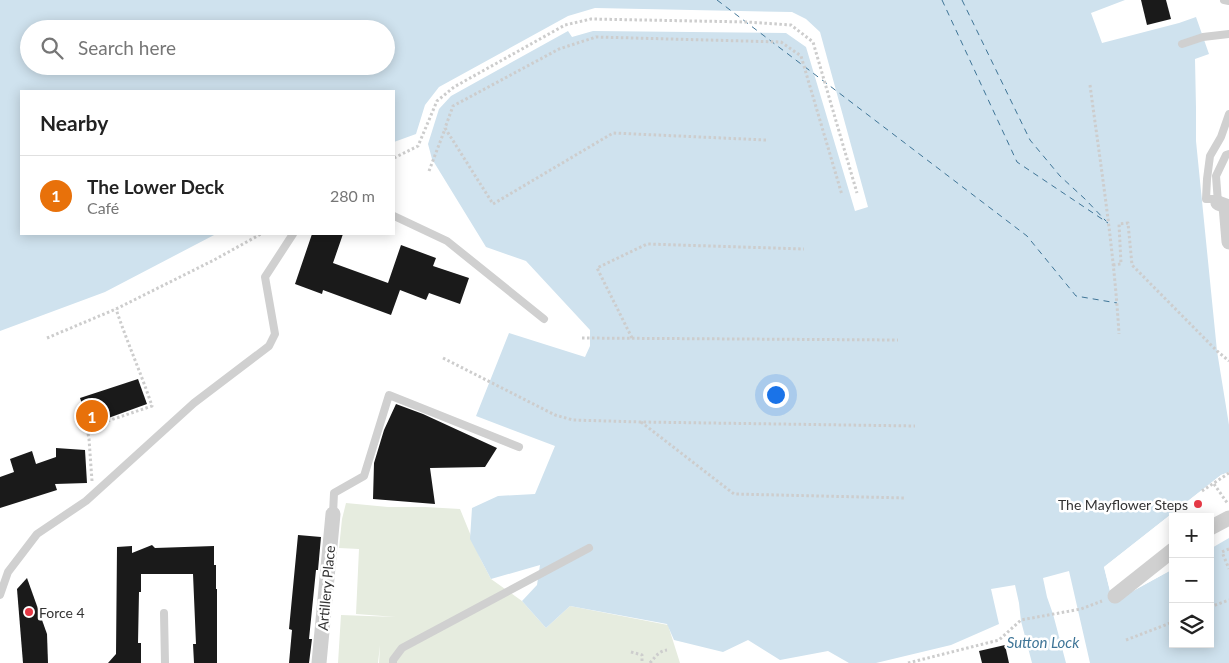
<!DOCTYPE html>
<html lang="en">
<head>
<meta charset="utf-8">
<style>
  :root { --surface:#fff; --page:#f2f2f2; --text:#222; --muted:#767676; --line:#e0e0e0; --accent:#ea580c }
  body { margin:0; font-family:Lato,sans-serif; background:var(--page); color:var(--text) }
  .controls { position:absolute; right:15px; bottom:15px; display:grid; overflow:hidden; border-radius:0px; box-shadow:0 2px 12px #0003 }
  .controls button { width:45px; height:45px; display:grid; place-items:center; padding:0; border:0; border-bottom:1px solid var(--line); background:var(--surface); color:var(--text); font:25px sans-serif }
  .you { position:absolute; left:775px; top:394px; width:18px; height:18px; margin:-12px; border:4px solid #fff; border-radius:50%; background:#1a73e8; box-shadow:0 0 0 8px #1a73e833 }
  .badge { display:grid; place-items:center; width:32px; height:32px; border-radius:50%; background:var(--accent); color:#fff; font-size:16px; font-weight:700 }
  .pin { position:absolute; translate:-50% -50%; border:2px solid #fff; box-shadow:0 1px 5px #0006 }
  .list { margin:0; padding:0; list-style:none }
  h2 { display:flex; justify-content:space-between; align-items:center; height:65px; margin:0; padding:0 20px; font-size:21px }
  h2 small { font-size:16px; font-weight:400; color:var(--muted) }
  .list li { display:grid; grid-template-columns:32px 1fr auto; gap:15px; align-items:center; box-sizing:border-box; height:80px; padding:0 20px; border-top:1px solid var(--line) }
  .list b { display:block; font-size:19px; white-space:nowrap }
  .list p { margin:0; font-size:16px; white-space:nowrap; color:var(--muted) }
  .list em { font-size:16px; font-style:normal; color:var(--muted) }
  .icon { flex:none; width:28px; height:28px; fill:none; stroke:currentColor; stroke-width:2; stroke-linecap:round; stroke-linejoin:round }
  .map { position:relative; flex:none; width:1229px; height:663px; overflow:hidden }
  .search { position:absolute; background:var(--surface); box-shadow:0 2px 12px #0003; left:20px; top:20px; width:375px; height:55px; display:flex; align-items:center; gap:12px; box-sizing:border-box; padding:0 18px; border-radius:28px; color:var(--muted); font-size:19px }
  .panel { position:absolute; background:var(--surface); box-shadow:0 2px 12px #0003; left:20px; top:90px; width:375px; height:145px; border-radius:0px }
  .map>svg:first-child { display:block }
</style>
</head>
<body>
<div class="map">
<svg width="1229" height="663" viewBox="0 0 1229 663">
  <rect width="100%" height="100%" fill="#fff"/>
  <polygon fill="#e6ecdf" points="346,503 388,507 425,507 460,509 480,558 491,579 522,601 546,628 570,606 668,625 680,663 379,663 380,645 378,663 338,663 341,615 396,617 356,614 359,549 339,548 342,519"/>
  <path fill="#cfe2ee" fill-rule="evenodd" d="M0,0H1125L1091,13L1102,43L1179,23L1196,17L1209,54L1195,59L1196,108V141L1217,351L1229,425V472L1221,475L1104,567L1110,591L1122,597L1173,569V644H1210V549L1229,538V663H1090L1069,571L1043,578L1047,597L1053,614L1066,663H1032L1021,621L1019,603L1015,585L991,589L999,624L951,645L876,663H849L828,651L780,660L748,640L723,652L674,640L667,624L570,606L546,628L522,601L537,585L540,565L491,579L470,539L472,508L498,496L535,494L555,446L476,416L509,333L585,357L590,346V330L526,261L486,247L432,159L428,144L439,109L451,96L568,31L572,37L593,31L786,33L806,47L855,211L868,207L820,32L806,19L792,12L595,8L568,16L439,87L425,105L416,134L394,142V91H21V234H216L105,292L0,331ZM29,29H386V66H29Z"/>
  <polygon fill="#fff" points="1229,472 1229,475 1222,477 1107,568 1112,591 1121,595 1173,567 1173,569 1122,597 1110,591 1104,567 1221,475"/>
  <g fill="none" stroke-linecap="round" stroke-linejoin="round">
    <g stroke="#3f7597" stroke-width="1" stroke-dasharray="6 5" stroke-linecap="butt">
      <polyline points="717,0 1027,236 1076,296 1117,303"/>
      <polyline points="942,0 1017,162 1108,223"/>
      <polyline points="962,0 1030,140 1060,176 1085,199 1106,221"/>
    </g>
  </g>
  <g fill="#1a1a1a">
    <polygon points="1141,0 1166,0 1171,19 1147,25"/>
    <polygon points="312,234 343,234 333,263 388,283 401,245 436,258 433,266 469,278 460,304 429,293 426,300 400,290 391,315 323,290 322,294 295,284"/>
    <polygon points="138,379 147,404 89,425 80,398"/>
    <polygon points="396,404 423,414 497,448 485,467 430,468 435,504 373,499 374,463 384,430"/>
    <polygon points="56,448 85,450 87,483 55,484 57,490 0,508 0,477 14,472 10,459 32,451 36,464 56,457"/>
    <polygon points="298,535 321,537 318,570 316,570 309,639 312,639 309,663 289,663 292,630 289,629"/>
    <polygon points="152,545 155,548 214,546 214,565 216,565 216,589 217,589 217,663 194,663 193,644 196,644 193,574 141,574 141,592 139,592 138,643 141,643 141,663 108,663 116,654 117,547 132,546 132,553"/>
    <polygon points="27,578 47,634 48,663 23,663 17,589"/>
    <polygon points="1005,645 1009,663 982,663 979,651"/>
  </g>
  <g fill="none" stroke-linecap="round" stroke-linejoin="round">
    <g stroke="#cdcdcd" stroke-width="3" stroke-dasharray="2.5 2.5" stroke-linecap="butt">
      <path d="M1090,85C1101,168 1114,250 1119,334"/>
      <polyline points="766,140 613,133 493,204 445,128 453,106 559,49 596,37 781,42 801,56 842,195"/>
      <polyline points="394,158 418,146 437,101 454,87 565,25 591,19 747,22 791,25 813,42 857,193"/>
      <polyline points="429,171 445,129"/>
      <polyline points="1113,265 1121,264 1119,224 1128,223 1132,265 1217,351 1229,361"/>
      <polyline points="47,338 116,309 214,260 261,234"/>
      <polyline points="582,338 898,340"/>
      <polyline points="632,338 597,268 647,244 804,249"/>
      <polyline points="443,358 555,415 573,420 641,422 915,426"/>
      <polyline points="641,422 734,494 906,498"/>
      <path d="M92,481L89,439L87,428L152,406C141,373 127,342 116,309"/>
      <polyline points="1214,484 1228,504"/>
      <polyline points="1202,491 1229,473"/>
      <polyline points="1229,549 1222,552 1229,569"/>
      <polyline points="1210,607 1229,600"/>
      <polyline points="1126,640 1173,622"/>
      <polyline points="631,652 642,655 642,663"/>
      <path d="M650,663C655,657 659,651 667,650"/>
      <polyline points="908,663 999,640 1021,620 1081,609 1102,601"/>
    </g>
    <g stroke="#d0d0d0" stroke-width="8">
      <polyline points="1224,0 1229,1"/>
      <polyline points="1182,44 1203,37 1229,34"/>
      <polyline points="1218,199 1206,199 1207,179 1210,156 1221,137 1229,114"/>
      <polyline points="1218,203 1216,176 1226,155 1229,154"/>
      <polyline points="394,216 447,241 544,319"/>
      <polyline points="333,514 334,493 364,476 389,395 519,447"/>
      <polyline points="0,595 8,572 37,534 86,501 194,403 269,346 275,334 265,277 293,234"/>
      <polyline points="164,613 165,663"/>
      <polyline points="393,663 393,660 402,648 589,548"/>
    </g>
    <g stroke="#d0d0d0" stroke-width="15">
      <polyline points="1218,203 1226,206 1229,242"/>
      <polyline points="1210,528 1229,518"/>
      <polyline points="1115,596 1173,550"/>
      <polyline points="319,663 333,514"/>
    </g>
  </g>
  <g fill="#e63946" stroke="#fff" stroke-width="2">
    <circle cx="1198" cy="504" r="5"/>
    <circle cx="29" cy="612" r="5"/>
  </g>
  <g text-anchor="middle" dominant-baseline="central" stroke-width="5" stroke-linejoin="round" paint-order="stroke">
    <g font-size="14" fill="#333" stroke="#fff" text-anchor="end">
      <text x="1188" y="504">The Mayflower Steps</text>
      <text x="39" y="612" text-anchor="start">Force 4</text>
    </g>
    <g font-size="14" fill="#333" stroke="#fff">
      <text transform="translate(326 588) rotate(-85)">Artillery Place</text>
    </g>
    <g font-size="15" font-style="italic" fill="#3f7597" stroke="#fff">
      <text x="1043" y="642">Sutton Lock</text>
    </g>
  </g>
</svg>
<div class="controls">
<button>+</button>
<button>−</button>
<button><svg class="icon" aria-label="layers" viewBox="0 0 24 24"><path d="M12 4l9 5-9 5-9-5zM3 14l9 5 9-5"/></svg></button>
</div>
<div class="you"></div>
<div class="pin badge" style="left:92px;top:416px;background:#e8710a">1</div>
<div class="search"><svg class="icon" aria-label="search" viewBox="0 0 24 24"><circle cx="10" cy="10" r="6"/><path d="M15 15l6 6"/></svg>Search here</div>
<section class="panel">
<h2>Nearby<small></small></h2>
<ul class="list">
<li><span class="badge" style="background:#e8710a">1</span><div><b>The Lower Deck</b><p>Café</p></div><em>280 m</em></li>
</ul>
</section>
</div>
</body>
</html>
